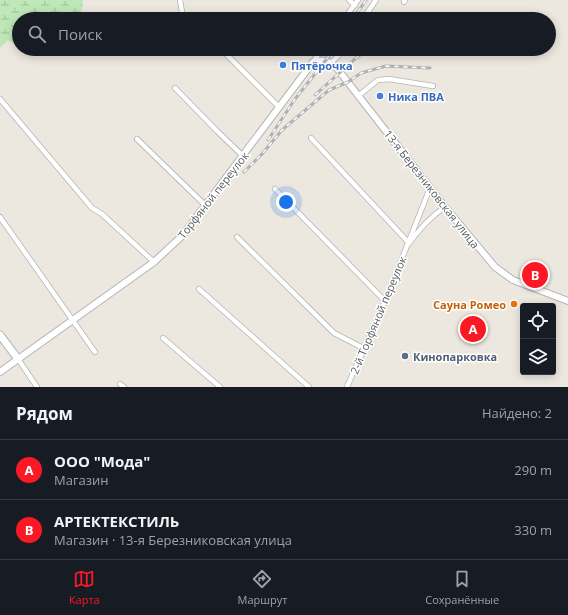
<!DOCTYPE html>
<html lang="ru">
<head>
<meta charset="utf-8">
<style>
  :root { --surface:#171b24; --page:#242831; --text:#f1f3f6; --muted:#9ea1a6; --line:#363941; --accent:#fa1924 }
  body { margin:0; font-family:"Open Sans",sans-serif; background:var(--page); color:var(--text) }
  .controls { position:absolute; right:12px; bottom:12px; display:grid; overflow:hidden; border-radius:4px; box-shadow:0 2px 10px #0003 }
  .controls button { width:36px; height:36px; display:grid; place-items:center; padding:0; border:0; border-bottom:1px solid var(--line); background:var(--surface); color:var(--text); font:20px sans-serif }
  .you { position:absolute; left:286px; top:202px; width:14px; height:14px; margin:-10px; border:3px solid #fff; border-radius:50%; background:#1a73e8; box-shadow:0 0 0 6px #1a73e833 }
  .badge { display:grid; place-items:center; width:26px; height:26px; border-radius:50%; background:var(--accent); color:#fff; font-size:13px; font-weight:700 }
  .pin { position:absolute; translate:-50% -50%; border:2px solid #fff; box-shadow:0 1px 4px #0006 }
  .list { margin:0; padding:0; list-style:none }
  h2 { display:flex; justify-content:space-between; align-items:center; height:52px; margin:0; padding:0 16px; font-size:17px }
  h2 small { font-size:13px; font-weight:400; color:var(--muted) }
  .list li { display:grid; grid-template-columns:26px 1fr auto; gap:12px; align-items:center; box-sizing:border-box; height:60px; padding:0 16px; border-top:1px solid var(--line) }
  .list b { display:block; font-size:15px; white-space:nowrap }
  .list p { margin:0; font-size:13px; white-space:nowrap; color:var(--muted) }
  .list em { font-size:13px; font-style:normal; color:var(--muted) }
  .icon { flex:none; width:22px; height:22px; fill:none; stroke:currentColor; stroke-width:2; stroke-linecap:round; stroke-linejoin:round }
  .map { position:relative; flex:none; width:568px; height:387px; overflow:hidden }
  .search { position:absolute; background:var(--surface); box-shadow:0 2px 10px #0003; left:12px; right:12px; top:12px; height:44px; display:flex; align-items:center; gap:10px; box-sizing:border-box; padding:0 14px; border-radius:22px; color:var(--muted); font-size:15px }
  .sheet { height:172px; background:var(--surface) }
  nav { display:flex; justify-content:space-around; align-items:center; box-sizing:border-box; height:56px; border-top:1px solid var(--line); background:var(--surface); font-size:11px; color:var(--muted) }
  nav a { display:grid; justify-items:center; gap:2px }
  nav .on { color:var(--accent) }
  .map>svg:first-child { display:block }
</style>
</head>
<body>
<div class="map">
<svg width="568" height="387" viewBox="0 0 568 387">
  <defs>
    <pattern id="wetland-marsh" width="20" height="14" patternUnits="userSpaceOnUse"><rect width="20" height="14" fill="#bfe8b9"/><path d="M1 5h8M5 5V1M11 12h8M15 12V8" fill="none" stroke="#9ebf9a"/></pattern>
  </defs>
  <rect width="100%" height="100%" fill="#ede8df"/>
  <polygon fill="url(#wetland-marsh)" points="0,0 83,0 81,19 19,19 19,46 8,40 0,48"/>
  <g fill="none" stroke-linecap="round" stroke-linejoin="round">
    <g stroke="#b1b5b9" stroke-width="6">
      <g id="minor">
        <polyline points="349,0 355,5"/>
        <polyline points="404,2 405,0"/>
        <polyline points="175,19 183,18 180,0"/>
        <polyline points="344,19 358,0"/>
        <polyline points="363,19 376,0"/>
        <polyline points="221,49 279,107"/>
        <polyline points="313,62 322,49"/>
        <polyline points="331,63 345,49"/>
        <polyline points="175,88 218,132 243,156"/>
        <polyline points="358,96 378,80 389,79 433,86"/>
        <polyline points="0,99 92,208 102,214 154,262"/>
        <path d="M311,138L409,243C420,229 430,217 445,207"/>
        <polyline points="137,139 206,206"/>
        <polyline points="275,189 385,301"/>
        <polyline points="0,217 95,352"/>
        <polyline points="237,237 334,333 363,348"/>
        <polyline points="199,289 309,387"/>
        <polyline points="163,338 220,387"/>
        <polyline points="18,359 37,387"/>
        <polyline points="120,384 124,387"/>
        <polyline points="347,387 385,301 430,188"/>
      </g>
    </g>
    <g stroke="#b1b5b9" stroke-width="8">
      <path id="tertiary" d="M0,372L154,262L183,235L313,62C322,59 328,60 336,67L445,207L495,267L513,280L568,301"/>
    </g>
    <g stroke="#b1b7bc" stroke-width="9">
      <polyline id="secondary" points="0,335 18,359"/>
    </g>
    <use href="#minor" stroke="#fff" stroke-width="4.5"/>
    <use href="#tertiary" stroke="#fff" stroke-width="6"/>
    <use href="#secondary" stroke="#fff" stroke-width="7"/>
    <g stroke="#b0b1b2" stroke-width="3">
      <g id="rail">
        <polyline points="353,19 366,0"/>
        <polyline points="315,95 356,58 368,49"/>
        <polyline points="268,140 295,99 326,60 334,49"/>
        <polyline points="244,172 262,154 282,130 329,90 348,82 361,73 386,66 430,68"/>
      </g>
    </g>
    <use href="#rail" stroke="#fff" stroke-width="1.5" stroke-dasharray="4.5" stroke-linecap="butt"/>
  </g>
  <g fill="#3f7fe0" stroke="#fff" stroke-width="1.5">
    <circle cx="283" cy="65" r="4"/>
    <circle cx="380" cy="96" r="4"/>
  </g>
  <circle fill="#e8710a" stroke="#fff" stroke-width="1.5" cx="514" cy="304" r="4"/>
  <circle fill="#5c6f8a" stroke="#fff" stroke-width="1.5" cx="405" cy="356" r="4"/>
  <g text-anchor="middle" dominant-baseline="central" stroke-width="3" stroke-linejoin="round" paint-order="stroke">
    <g font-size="11" font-weight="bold" fill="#366cbe" stroke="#fff" text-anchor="start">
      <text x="291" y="65">Пятёрочка</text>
      <text x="388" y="96">Ника ПВА</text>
    </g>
    <g font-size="11" fill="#585e62" stroke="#fff">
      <text transform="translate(432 189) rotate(52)">13-я Березниковская улица</text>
      <text transform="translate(213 195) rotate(-52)">Торфяной переулок</text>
      <text transform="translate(378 315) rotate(-67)">2-й Торфяной переулок</text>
    </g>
    <g font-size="11" font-weight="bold" fill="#c56008" stroke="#fff" text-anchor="end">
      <text x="506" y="304">Сауна Ромео</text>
    </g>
    <g font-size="11" font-weight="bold" fill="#4e5e75" stroke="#fff" text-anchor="start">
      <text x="413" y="356">Кинопарковка</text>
    </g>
  </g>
</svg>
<div class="controls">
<button><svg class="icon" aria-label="locate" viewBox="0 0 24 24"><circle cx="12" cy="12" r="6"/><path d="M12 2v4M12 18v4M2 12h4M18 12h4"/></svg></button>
<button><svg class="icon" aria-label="layers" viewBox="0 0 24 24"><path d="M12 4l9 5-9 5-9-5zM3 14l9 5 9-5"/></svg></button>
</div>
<div class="you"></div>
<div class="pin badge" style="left:473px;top:329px">A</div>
<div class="pin badge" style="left:535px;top:275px">B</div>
<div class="search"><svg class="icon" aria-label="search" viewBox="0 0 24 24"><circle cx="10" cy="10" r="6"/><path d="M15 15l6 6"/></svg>Поиск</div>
</div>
<section class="sheet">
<h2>Рядом<small>Найдено: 2</small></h2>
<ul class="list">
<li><span class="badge">A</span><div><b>ООО &quot;Мода&quot;</b><p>Магазин</p></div><em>290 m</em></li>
<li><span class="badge">B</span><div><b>АРТЕКТЕКСТИЛЬ</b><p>Магазин · 13-я Березниковская улица</p></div><em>330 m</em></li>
</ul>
</section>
<nav>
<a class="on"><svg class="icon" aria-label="map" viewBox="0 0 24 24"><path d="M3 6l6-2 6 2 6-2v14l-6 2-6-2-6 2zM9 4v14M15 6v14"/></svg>Карта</a>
<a><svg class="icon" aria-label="directions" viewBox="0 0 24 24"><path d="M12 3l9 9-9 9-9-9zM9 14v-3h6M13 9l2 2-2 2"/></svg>Маршрут</a>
<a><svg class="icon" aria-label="saved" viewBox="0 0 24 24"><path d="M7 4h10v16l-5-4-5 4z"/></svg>Сохранённые</a>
</nav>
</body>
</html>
